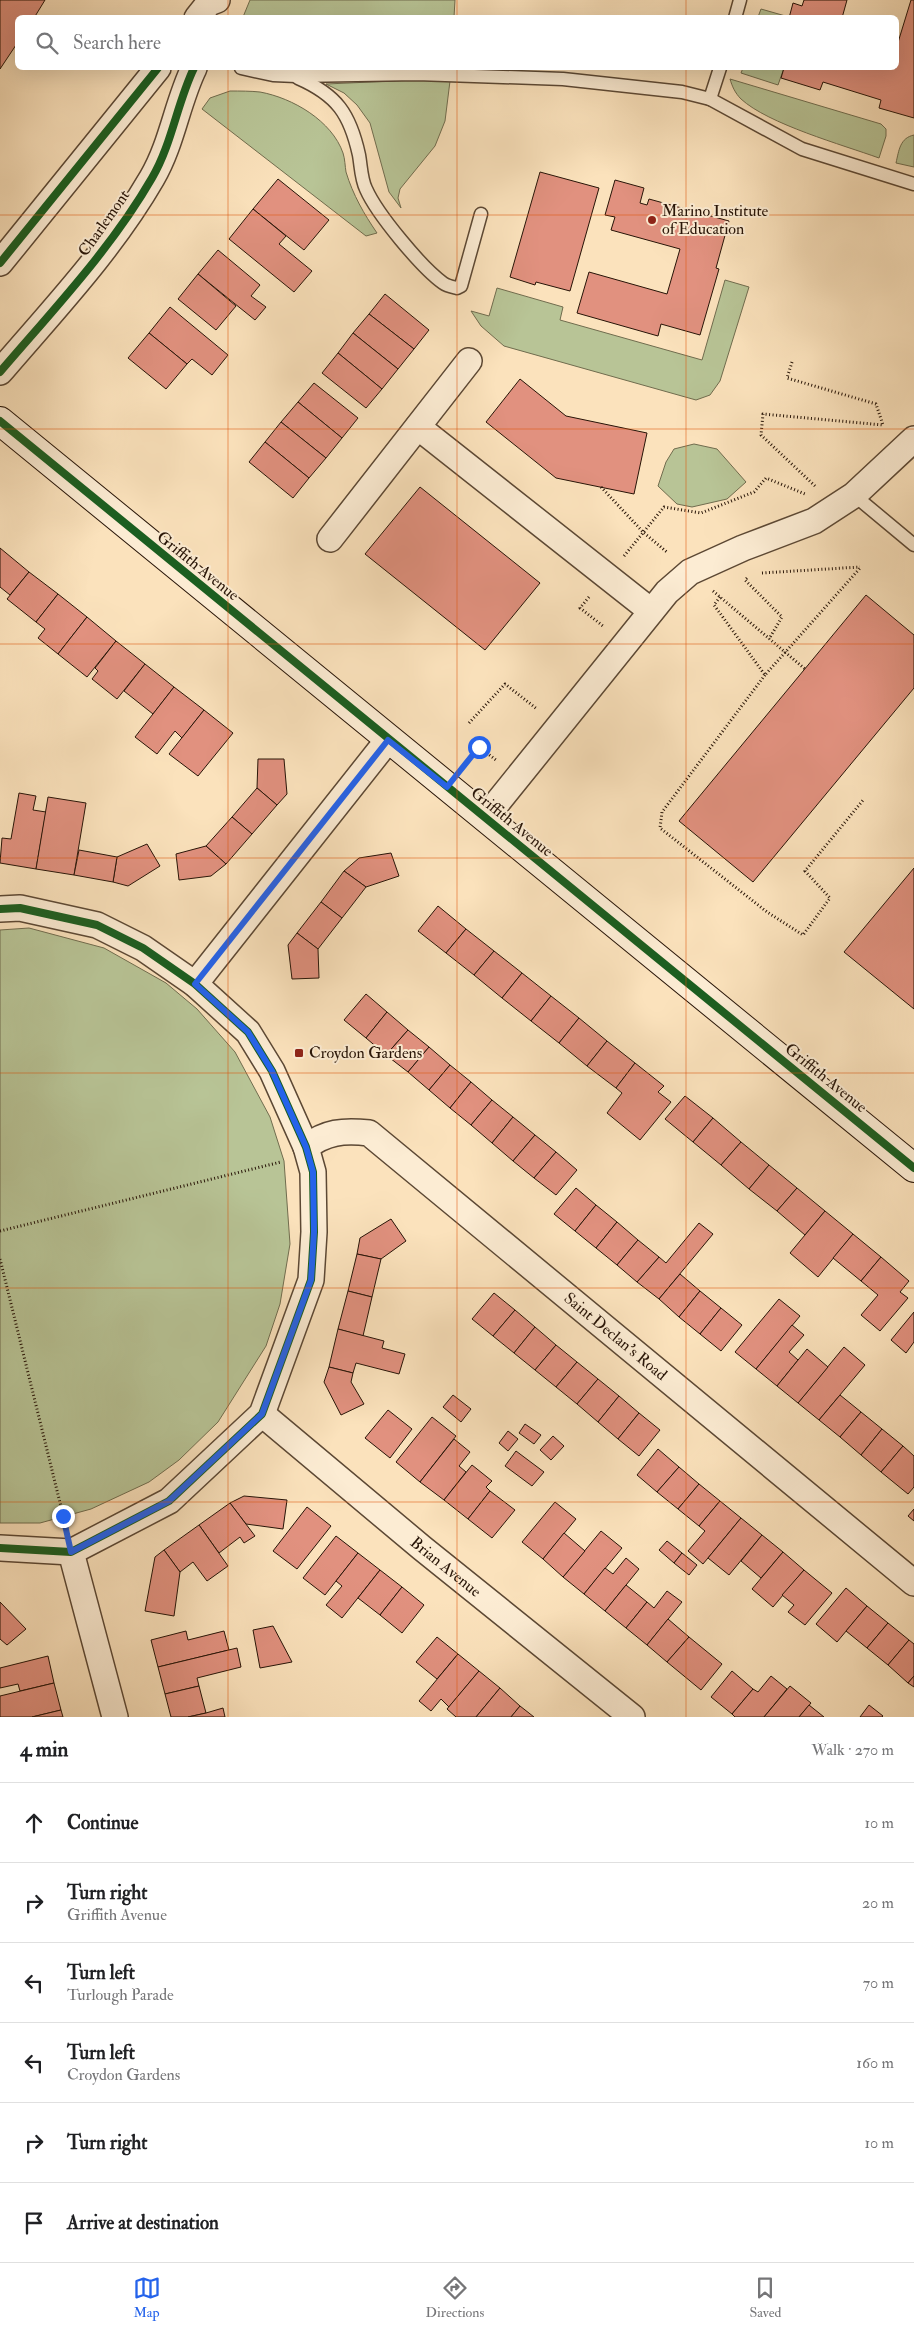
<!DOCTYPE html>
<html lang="en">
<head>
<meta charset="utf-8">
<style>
  :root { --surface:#fff; --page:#f2f2f2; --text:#202124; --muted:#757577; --line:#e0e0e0; --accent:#2563eb }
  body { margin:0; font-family:"IM FELL Double Pica",serif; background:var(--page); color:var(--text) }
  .stop { position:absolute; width:15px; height:15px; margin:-11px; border:4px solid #2563eb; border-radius:50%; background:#fff }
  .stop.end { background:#2563eb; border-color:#fff; box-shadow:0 1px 5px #0008 }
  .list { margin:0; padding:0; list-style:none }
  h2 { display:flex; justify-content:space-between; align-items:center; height:65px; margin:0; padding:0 20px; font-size:21px }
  h2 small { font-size:16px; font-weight:400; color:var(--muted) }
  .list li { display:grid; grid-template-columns:32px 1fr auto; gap:15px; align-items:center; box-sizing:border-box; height:80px; padding:0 20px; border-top:1px solid var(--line) }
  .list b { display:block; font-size:19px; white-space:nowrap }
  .list p { margin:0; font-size:16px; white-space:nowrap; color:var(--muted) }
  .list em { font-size:16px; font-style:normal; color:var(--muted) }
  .icon { flex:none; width:28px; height:28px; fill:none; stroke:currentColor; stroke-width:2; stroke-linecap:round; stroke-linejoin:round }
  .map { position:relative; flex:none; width:914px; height:1717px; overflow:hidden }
  .search { position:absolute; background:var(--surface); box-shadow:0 5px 20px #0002; left:15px; right:15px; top:15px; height:55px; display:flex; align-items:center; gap:12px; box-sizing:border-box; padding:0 18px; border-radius:8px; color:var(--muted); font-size:19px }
  .sheet { height:545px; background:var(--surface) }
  nav { display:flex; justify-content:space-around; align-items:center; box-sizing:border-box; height:70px; border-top:1px solid var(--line); background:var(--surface); font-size:14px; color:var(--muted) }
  nav a { display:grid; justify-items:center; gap:2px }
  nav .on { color:var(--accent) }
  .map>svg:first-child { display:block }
</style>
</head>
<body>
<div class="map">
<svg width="914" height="1717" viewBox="0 0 914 1717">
  <rect width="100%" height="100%" fill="#fbe2bc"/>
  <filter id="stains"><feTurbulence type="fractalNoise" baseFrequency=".004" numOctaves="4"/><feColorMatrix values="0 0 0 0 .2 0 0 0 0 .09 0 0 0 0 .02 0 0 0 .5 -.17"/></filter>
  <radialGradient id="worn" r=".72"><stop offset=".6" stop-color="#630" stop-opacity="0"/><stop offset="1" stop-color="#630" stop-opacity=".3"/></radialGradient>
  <g fill="#b8c496" stroke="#706c4e">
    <polygon points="250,0 455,0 454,17 243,17"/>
    <polygon points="761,9 789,17 758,17"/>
    <polygon points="743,68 784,68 778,85 741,73"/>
    <path d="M730,79L881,124L886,129V136L879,158C843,145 768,124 741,99C735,93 732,86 730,79Z"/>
    <polygon points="416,80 450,81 445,121 435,146 400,189 398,198 401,208 389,192 370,123 357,105 344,93 326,84"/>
    <path d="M230,91C240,91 251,91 260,92C293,98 332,121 343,153C345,159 345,166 346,172C353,195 364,214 377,233L366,236L202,109L210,98Z"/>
    <path d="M914,135V167L896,163C899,150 900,138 914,135Z"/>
    <polygon points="725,280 749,287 720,381 710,395 696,400 504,346 481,326 471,311 489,316 497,288 563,307 560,320 702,360"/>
    <polygon points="694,444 717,449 746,482 727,499 692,507 677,504 658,486 666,462 674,449"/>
    <polygon points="29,928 104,948 166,983 197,1009 235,1052 270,1117 284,1161 290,1244 280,1304 266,1346 218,1422 179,1460 149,1482 91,1509 40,1523 0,1523 0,930"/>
  </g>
  <g fill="#e1917f" stroke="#271407">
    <polygon points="0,0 45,0 34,18 18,18 18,42 0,69"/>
    <polygon points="804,0 847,0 842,18 789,18 793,3 802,6"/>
    <polygon points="911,0 914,0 914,118 879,108 881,100 823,82 820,90 781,78 784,68 896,68 896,49"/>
    <polygon points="540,172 599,188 570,291 536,282 535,285 510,277"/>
    <polygon points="278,179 329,220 304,250 253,209"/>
    <polygon points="615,180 644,188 640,203 647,205 649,199 729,221 716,268 719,269 700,335 661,324 658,336 577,313 589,272 667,294 680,249 611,230 615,217 605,215"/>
    <polygon points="253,209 286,236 279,244 312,271 294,292 229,239"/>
    <polygon points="218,250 260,285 251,296 266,307 255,320 198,274"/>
    <polygon points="198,274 236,306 216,330 178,299"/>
    <polygon points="385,294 429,330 414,349 369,314"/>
    <polygon points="170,307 228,355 212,375 192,359 187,364 149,333"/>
    <polygon points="369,314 414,349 398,369 353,333"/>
    <polygon points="149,333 187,364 166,389 128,358"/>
    <polygon points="353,333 398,369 382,389 338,353"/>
    <polygon points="338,353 382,389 366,408 322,373"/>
    <polygon points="520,379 566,416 647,433 634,494 556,478 486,422"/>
    <polygon points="314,383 358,418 342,438 298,402"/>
    <polygon points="298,402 342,438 326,458 281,422"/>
    <polygon points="281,422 326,458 309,478 265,442"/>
    <polygon points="265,442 309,478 293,498 249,462"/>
    <polygon points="420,487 540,583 485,650 365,554"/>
    <polygon points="0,548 29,572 10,595 0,587"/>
    <polygon points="29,572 58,594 36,622 7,599"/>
    <polygon points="58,594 87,617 58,654 38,638 45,629 36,622"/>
    <polygon points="866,595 914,635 914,688 753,882 679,821"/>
    <polygon points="87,617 116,641 87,677 58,654"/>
    <polygon points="116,641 145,664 117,699 92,679 98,671 95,668"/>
    <polygon points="145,664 174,687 153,714 124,691"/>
    <polygon points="174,687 204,710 182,738 175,731 157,754 135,737"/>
    <polygon points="204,710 233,733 198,776 169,754"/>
    <polygon points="258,759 284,759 287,794 277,805 257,788"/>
    <polygon points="257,788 277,805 252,834 232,817"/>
    <polygon points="19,793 36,796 33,810 46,812 36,869 0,863 2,838 11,839"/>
    <polygon points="48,797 86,803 74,875 36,869"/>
    <polygon points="232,817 252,834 226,864 206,846"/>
    <polygon points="147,844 160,866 128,886 113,882 117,857"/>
    <polygon points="206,846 226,864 211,876 179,880 176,854"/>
    <polygon points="79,850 117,857 113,882 74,875"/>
    <polygon points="391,853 399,876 366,887 344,871 359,858"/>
    <polygon points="914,868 914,1009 844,952"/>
    <polygon points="344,871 366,887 342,918 321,902"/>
    <polygon points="321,902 342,918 318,949 297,933"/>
    <polygon points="438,906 466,929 446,953 418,931"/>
    <polygon points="466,929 494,951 474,975 446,953"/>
    <polygon points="297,933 318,949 319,978 292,979 288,945"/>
    <polygon points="494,951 522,973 502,998 474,975"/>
    <polygon points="522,973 551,996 531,1021 502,998"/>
    <polygon points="366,994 387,1012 366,1038 344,1020"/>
    <polygon points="551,996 579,1018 559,1043 531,1021"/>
    <polygon points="387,1012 408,1030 386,1055 366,1038"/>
    <polygon points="579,1018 607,1041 587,1066 559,1043"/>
    <polygon points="408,1030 429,1047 408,1072 386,1055"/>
    <polygon points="607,1041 635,1063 616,1088 587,1066"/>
    <polygon points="429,1047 450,1065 429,1090 408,1072"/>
    <polygon points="635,1063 664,1086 658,1092 671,1102 640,1140 607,1113 622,1093 616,1088"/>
    <polygon points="450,1065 471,1082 450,1108 429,1090"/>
    <polygon points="471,1082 492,1100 471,1125 450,1108"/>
    <polygon points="685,1096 713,1118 693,1142 665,1119"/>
    <polygon points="492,1100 513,1117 492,1143 471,1125"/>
    <polygon points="513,1117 535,1135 513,1161 492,1143"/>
    <polygon points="713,1118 741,1142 721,1165 693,1142"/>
    <polygon points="535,1135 556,1152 534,1178 513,1161"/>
    <polygon points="741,1142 769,1165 749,1189 721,1165"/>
    <polygon points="556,1152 577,1170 556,1195 534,1178"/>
    <polygon points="769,1165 797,1188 777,1211 749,1189"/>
    <polygon points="576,1188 596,1205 575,1231 554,1214"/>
    <polygon points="797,1188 825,1211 805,1235 777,1211"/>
    <polygon points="596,1205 617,1222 596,1248 575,1231"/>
    <polygon points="825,1211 853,1234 818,1277 790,1253"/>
    <polygon points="391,1219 406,1241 381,1259 357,1254 360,1238"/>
    <polygon points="617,1222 638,1240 617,1265 596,1248"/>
    <polygon points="699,1223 713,1234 659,1299 637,1282 659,1257 666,1263"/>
    <polygon points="853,1234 881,1257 861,1281 833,1258"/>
    <polygon points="638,1240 659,1257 637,1282 617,1265"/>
    <polygon points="357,1254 381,1259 372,1297 348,1291"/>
    <polygon points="881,1257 909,1281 900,1292 908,1298 880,1331 861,1315 878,1295 861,1281"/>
    <polygon points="680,1274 700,1291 679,1317 659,1299"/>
    <polygon points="348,1291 372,1297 363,1336 338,1329"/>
    <polygon points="700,1291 721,1308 700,1334 679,1317"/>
    <polygon points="494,1293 515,1310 493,1336 472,1319"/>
    <polygon points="779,1299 800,1316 756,1369 735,1352"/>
    <polygon points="721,1308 742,1325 721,1351 700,1334"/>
    <polygon points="515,1310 535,1327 514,1353 493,1336"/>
    <polygon points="914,1312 914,1342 906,1353 891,1340"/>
    <polygon points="792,1325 804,1335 789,1352 798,1360 777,1386 756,1369"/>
    <polygon points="535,1327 556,1345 535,1370 514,1353"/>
    <polygon points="338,1329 384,1341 382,1348 405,1354 399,1374 356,1363 353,1373 329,1367"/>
    <polygon points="556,1345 577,1362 556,1387 535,1370"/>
    <polygon points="844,1347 865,1365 819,1420 798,1403"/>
    <polygon points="807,1349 828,1367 798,1403 777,1386"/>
    <polygon points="577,1362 598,1379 577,1404 556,1387"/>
    <polygon points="329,1367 353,1373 351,1382 364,1404 341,1415 324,1382"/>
    <polygon points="598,1379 619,1396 598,1422 577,1404"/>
    <polygon points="453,1395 471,1409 461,1422 443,1407"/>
    <polygon points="840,1395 861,1412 840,1437 819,1420"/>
    <polygon points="619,1396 639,1413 618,1439 598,1422"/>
    <polygon points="388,1410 412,1429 390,1458 365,1438"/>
    <polygon points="861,1412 882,1429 861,1455 840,1437"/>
    <polygon points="639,1413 660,1430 639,1456 618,1439"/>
    <polygon points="432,1417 456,1436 420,1482 396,1462"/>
    <polygon points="525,1424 541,1435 534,1444 519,1433"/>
    <polygon points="882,1429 903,1446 881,1472 861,1455"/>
    <polygon points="508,1431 518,1439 508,1451 499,1443"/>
    <polygon points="553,1436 564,1446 551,1460 540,1450"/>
    <polygon points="454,1439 470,1452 459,1466 466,1472 444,1500 420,1482"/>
    <polygon points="903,1446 914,1456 914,1487 908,1494 881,1472"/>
    <polygon points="658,1449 679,1467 657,1492 637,1475"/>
    <polygon points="516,1451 544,1472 532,1486 505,1466"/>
    <polygon points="472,1465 492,1481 486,1487 490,1491 468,1519 444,1500"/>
    <polygon points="679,1467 699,1484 678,1509 657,1492"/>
    <polygon points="699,1484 720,1501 699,1526 678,1509"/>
    <polygon points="490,1491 515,1510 492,1538 468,1519"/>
    <polygon points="244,1496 287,1500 283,1529 246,1524 230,1503"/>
    <polygon points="720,1501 741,1518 703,1564 688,1551 705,1531 699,1526"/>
    <polygon points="555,1502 576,1519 543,1559 522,1542"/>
    <polygon points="230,1503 255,1536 244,1543 240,1537 219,1553 199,1525"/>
    <polygon points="307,1507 331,1526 297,1569 273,1551"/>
    <polygon points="914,1509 914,1521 908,1516"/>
    <polygon points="741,1518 762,1535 729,1575 708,1558"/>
    <polygon points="199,1525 228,1566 207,1581 193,1562 180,1572 164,1550"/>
    <polygon points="601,1531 622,1548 584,1594 563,1577"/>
    <polygon points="564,1533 585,1551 563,1577 543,1559"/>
    <polygon points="762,1535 783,1552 761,1578 741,1561"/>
    <polygon points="336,1536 358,1553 325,1595 303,1578"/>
    <polygon points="667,1541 682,1553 674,1563 659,1550"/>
    <polygon points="164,1550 180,1572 174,1616 145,1611 155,1557"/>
    <polygon points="783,1552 804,1570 773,1607 752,1589"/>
    <polygon points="358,1553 380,1570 342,1618 326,1605 342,1586 336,1581"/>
    <polygon points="682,1553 697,1565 689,1575 674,1563"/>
    <polygon points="626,1558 639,1569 605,1611 584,1594 605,1568 613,1574"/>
    <polygon points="380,1570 402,1587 380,1615 358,1598"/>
    <polygon points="804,1570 832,1593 805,1625 788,1612 794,1605 782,1595"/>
    <polygon points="626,1585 647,1602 626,1628 605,1611"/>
    <polygon points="402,1587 424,1605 402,1633 380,1615"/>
    <polygon points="846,1588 867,1606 837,1642 816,1624"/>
    <polygon points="667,1591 682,1602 647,1645 626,1628 647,1602 654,1608"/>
    <polygon points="0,1602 26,1629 7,1645 0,1639"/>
    <polygon points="867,1606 888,1623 867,1648 846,1631"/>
    <polygon points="668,1619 689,1637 667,1662 647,1645"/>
    <polygon points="888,1623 909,1640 888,1665 867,1648"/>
    <polygon points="273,1626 292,1662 260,1668 253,1630"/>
    <polygon points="186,1631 188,1640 224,1631 229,1650 158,1667 151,1640"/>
    <polygon points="437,1637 458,1654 437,1679 416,1662"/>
    <polygon points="689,1637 722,1664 701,1690 667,1662"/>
    <polygon points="909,1640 914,1644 914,1676 908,1683 888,1665"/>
    <polygon points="237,1648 241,1667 197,1678 199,1686 165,1694 158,1667"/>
    <polygon points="458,1654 479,1671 449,1707 441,1699 431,1711 419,1701"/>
    <polygon points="48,1656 54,1683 20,1691 18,1684 0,1688 0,1668"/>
    <polygon points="479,1671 500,1688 476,1717 456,1717 447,1709"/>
    <polygon points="732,1671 753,1689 732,1714 711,1697"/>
    <polygon points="771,1676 787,1689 764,1717 735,1717 732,1714 753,1689 758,1692"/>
    <polygon points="914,1676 914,1687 908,1683"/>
    <polygon points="54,1683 61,1710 32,1717 0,1717 0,1696"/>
    <polygon points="199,1686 206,1713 188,1717 171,1717 165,1694"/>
    <polygon points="790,1686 811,1703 799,1717 764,1717"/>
    <polygon points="500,1688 520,1706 511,1717 476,1717"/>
    <polygon points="809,1705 824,1717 799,1717"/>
    <polygon points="869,1705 883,1716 882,1717 860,1717"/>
    <polygon points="520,1706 534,1717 511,1717"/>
    <polygon points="223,1708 225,1717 188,1717 206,1713"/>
    <polygon points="61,1710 63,1717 32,1717"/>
  </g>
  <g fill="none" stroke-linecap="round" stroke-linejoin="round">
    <g stroke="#5c4834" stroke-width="15">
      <g id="service">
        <polyline points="735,18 740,0"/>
        <polyline points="241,68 273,75 296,76 417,74 563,79 682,92 710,99 802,149 914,184"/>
        <path d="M298,78C337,95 350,114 359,155C361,166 361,179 366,189C377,214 421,267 443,283C447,286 453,287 457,288L461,286L481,214"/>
        <polyline points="710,99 720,68"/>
        <polyline points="854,495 914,545"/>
      </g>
    </g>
    <g stroke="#5c4834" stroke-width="28">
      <g id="minor">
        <polyline points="197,18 209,3 217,0"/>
        <polyline points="0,263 158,68"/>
        <path d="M0,372C53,310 111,249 152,178C172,144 177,103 194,68"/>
        <polyline points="418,427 651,611"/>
        <polyline points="330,539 469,361"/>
        <polyline points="485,818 667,592 690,572 743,548 814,521 854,495 914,439"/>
        <polyline points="0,909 20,908 97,925 143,948 195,984 248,1032 272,1071 306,1147 313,1172 314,1232 311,1280 262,1414 169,1501 71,1552 0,1548"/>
        <polyline points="195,984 388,740"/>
        <path id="s1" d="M306,1147C326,1132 343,1130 369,1133L914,1583"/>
        <path id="s2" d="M262,1414L422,1548L632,1717"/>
        <polyline points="71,1552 115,1717"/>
      </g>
    </g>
    <g stroke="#271407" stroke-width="30">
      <polyline id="secondary" points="0,421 914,1168"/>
    </g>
    <g stroke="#271407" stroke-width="3" stroke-dasharray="1 2.5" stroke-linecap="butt">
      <polyline points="792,362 787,378 876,404 883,425 763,414 761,435 815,486"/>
      <polyline points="601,487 644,533 668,553"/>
      <polyline points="624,556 664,507 701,513 754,492 766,478 805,494"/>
      <polyline points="762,573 860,567"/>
      <polyline points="747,578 745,580 782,617 769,639"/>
      <polyline points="713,591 805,669"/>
      <polyline points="589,597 580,608 603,626"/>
      <polyline points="720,597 714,605 765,675 861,567"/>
      <polyline points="765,675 662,812 660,828 767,912 803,935 830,898 805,871 864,799"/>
      <polyline points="469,723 505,684 537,709"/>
      <polyline points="465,764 479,747 496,760"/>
      <polyline points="0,1231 281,1162"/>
      <polyline points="0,1259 65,1523"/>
    </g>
    <use href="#service" stroke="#fcecd3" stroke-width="12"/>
    <use href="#minor" stroke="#fcecd3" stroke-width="25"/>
    <use href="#secondary" stroke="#fcecd3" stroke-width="28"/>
    <g stroke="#fcecd3" stroke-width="11">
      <g id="cycleway">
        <polyline points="0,263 158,68"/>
        <path d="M0,372C53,310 111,249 152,178C172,144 177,103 194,68"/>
        <polyline points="0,421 914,1168"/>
        <polyline points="0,909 20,908 97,925 143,948 195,984 248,1032 272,1071 306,1147 313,1172 314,1232 311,1280 262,1414 169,1501 71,1552 0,1548"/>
      </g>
    </g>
    <use href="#cycleway" stroke="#1b5e20" stroke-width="8"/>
  </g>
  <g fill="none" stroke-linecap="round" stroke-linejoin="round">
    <polyline stroke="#2563eb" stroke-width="6" points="63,1516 71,1552 169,1501 262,1414 311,1280 314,1232 313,1172 306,1147 272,1071 248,1032 195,984 388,740 447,787 479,747"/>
  </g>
  <path fill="none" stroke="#de560c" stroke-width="1" stroke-opacity="0.55" d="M228,0V18M457,0V18M686,0V18M228,68V1717M457,68V1717M686,68V1717M0,215H914M0,429H914M0,644H914M0,858H914M0,1073H914M0,1288H914M0,1502H914"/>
  <g fill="#8f2418" stroke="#fcecd3" stroke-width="2">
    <circle cx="652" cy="220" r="5"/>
    <rect x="294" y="1048" width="10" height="10" rx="2.5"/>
  </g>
  <g text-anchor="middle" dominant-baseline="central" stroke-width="4" stroke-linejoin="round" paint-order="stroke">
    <g font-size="16" fill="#271407" stroke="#fcecd3" text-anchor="start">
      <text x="662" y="211">Marino Institute<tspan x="662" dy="18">of Education</tspan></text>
      <text x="309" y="1053">Croydon Gardens</text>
    </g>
    <g font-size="16" fill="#271407" stroke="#fcecd3">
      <text transform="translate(104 223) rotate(-55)">Charlemont</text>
      <text transform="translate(198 566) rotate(39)">Griffith Avenue</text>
      <text transform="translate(512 822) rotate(39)">Griffith Avenue</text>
      <text transform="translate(826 1078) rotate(39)">Griffith Avenue</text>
      <text stroke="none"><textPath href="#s1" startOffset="386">Saint Declan's Road</textPath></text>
      <text stroke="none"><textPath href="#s2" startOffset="239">Brian Avenue</textPath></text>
    </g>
  </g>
  <rect width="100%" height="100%" filter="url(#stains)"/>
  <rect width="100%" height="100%" fill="url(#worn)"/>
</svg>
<div class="stop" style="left:479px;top:747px"></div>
<div class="stop end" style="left:63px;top:1516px"></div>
<div class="search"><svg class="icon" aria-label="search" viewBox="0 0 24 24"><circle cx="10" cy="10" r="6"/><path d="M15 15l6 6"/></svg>Search here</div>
</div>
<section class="sheet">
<h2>4 min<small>Walk · 270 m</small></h2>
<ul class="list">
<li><svg class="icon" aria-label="ahead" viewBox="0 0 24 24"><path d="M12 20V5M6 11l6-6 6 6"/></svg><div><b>Continue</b></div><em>10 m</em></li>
<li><svg class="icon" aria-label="right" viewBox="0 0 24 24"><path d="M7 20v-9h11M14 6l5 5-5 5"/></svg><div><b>Turn right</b><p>Griffith Avenue</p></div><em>20 m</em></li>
<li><svg class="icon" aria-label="left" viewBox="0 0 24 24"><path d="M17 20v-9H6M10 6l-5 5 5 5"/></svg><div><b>Turn left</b><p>Turlough Parade</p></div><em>70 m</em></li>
<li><svg class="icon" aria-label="left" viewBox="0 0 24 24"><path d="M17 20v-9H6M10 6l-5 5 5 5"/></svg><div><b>Turn left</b><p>Croydon Gardens</p></div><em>160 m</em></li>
<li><svg class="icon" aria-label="right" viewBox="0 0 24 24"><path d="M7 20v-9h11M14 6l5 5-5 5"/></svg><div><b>Turn right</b></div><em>10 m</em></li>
<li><svg class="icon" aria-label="arrive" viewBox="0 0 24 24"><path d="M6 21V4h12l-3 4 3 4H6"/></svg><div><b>Arrive at destination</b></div></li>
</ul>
</section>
<nav>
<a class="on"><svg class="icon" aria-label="map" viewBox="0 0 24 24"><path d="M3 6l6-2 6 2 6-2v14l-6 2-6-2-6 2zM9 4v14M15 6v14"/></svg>Map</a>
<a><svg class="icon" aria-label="directions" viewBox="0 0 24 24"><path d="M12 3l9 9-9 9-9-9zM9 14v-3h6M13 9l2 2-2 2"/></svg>Directions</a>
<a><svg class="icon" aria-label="saved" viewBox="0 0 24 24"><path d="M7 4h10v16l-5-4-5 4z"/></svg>Saved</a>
</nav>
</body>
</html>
